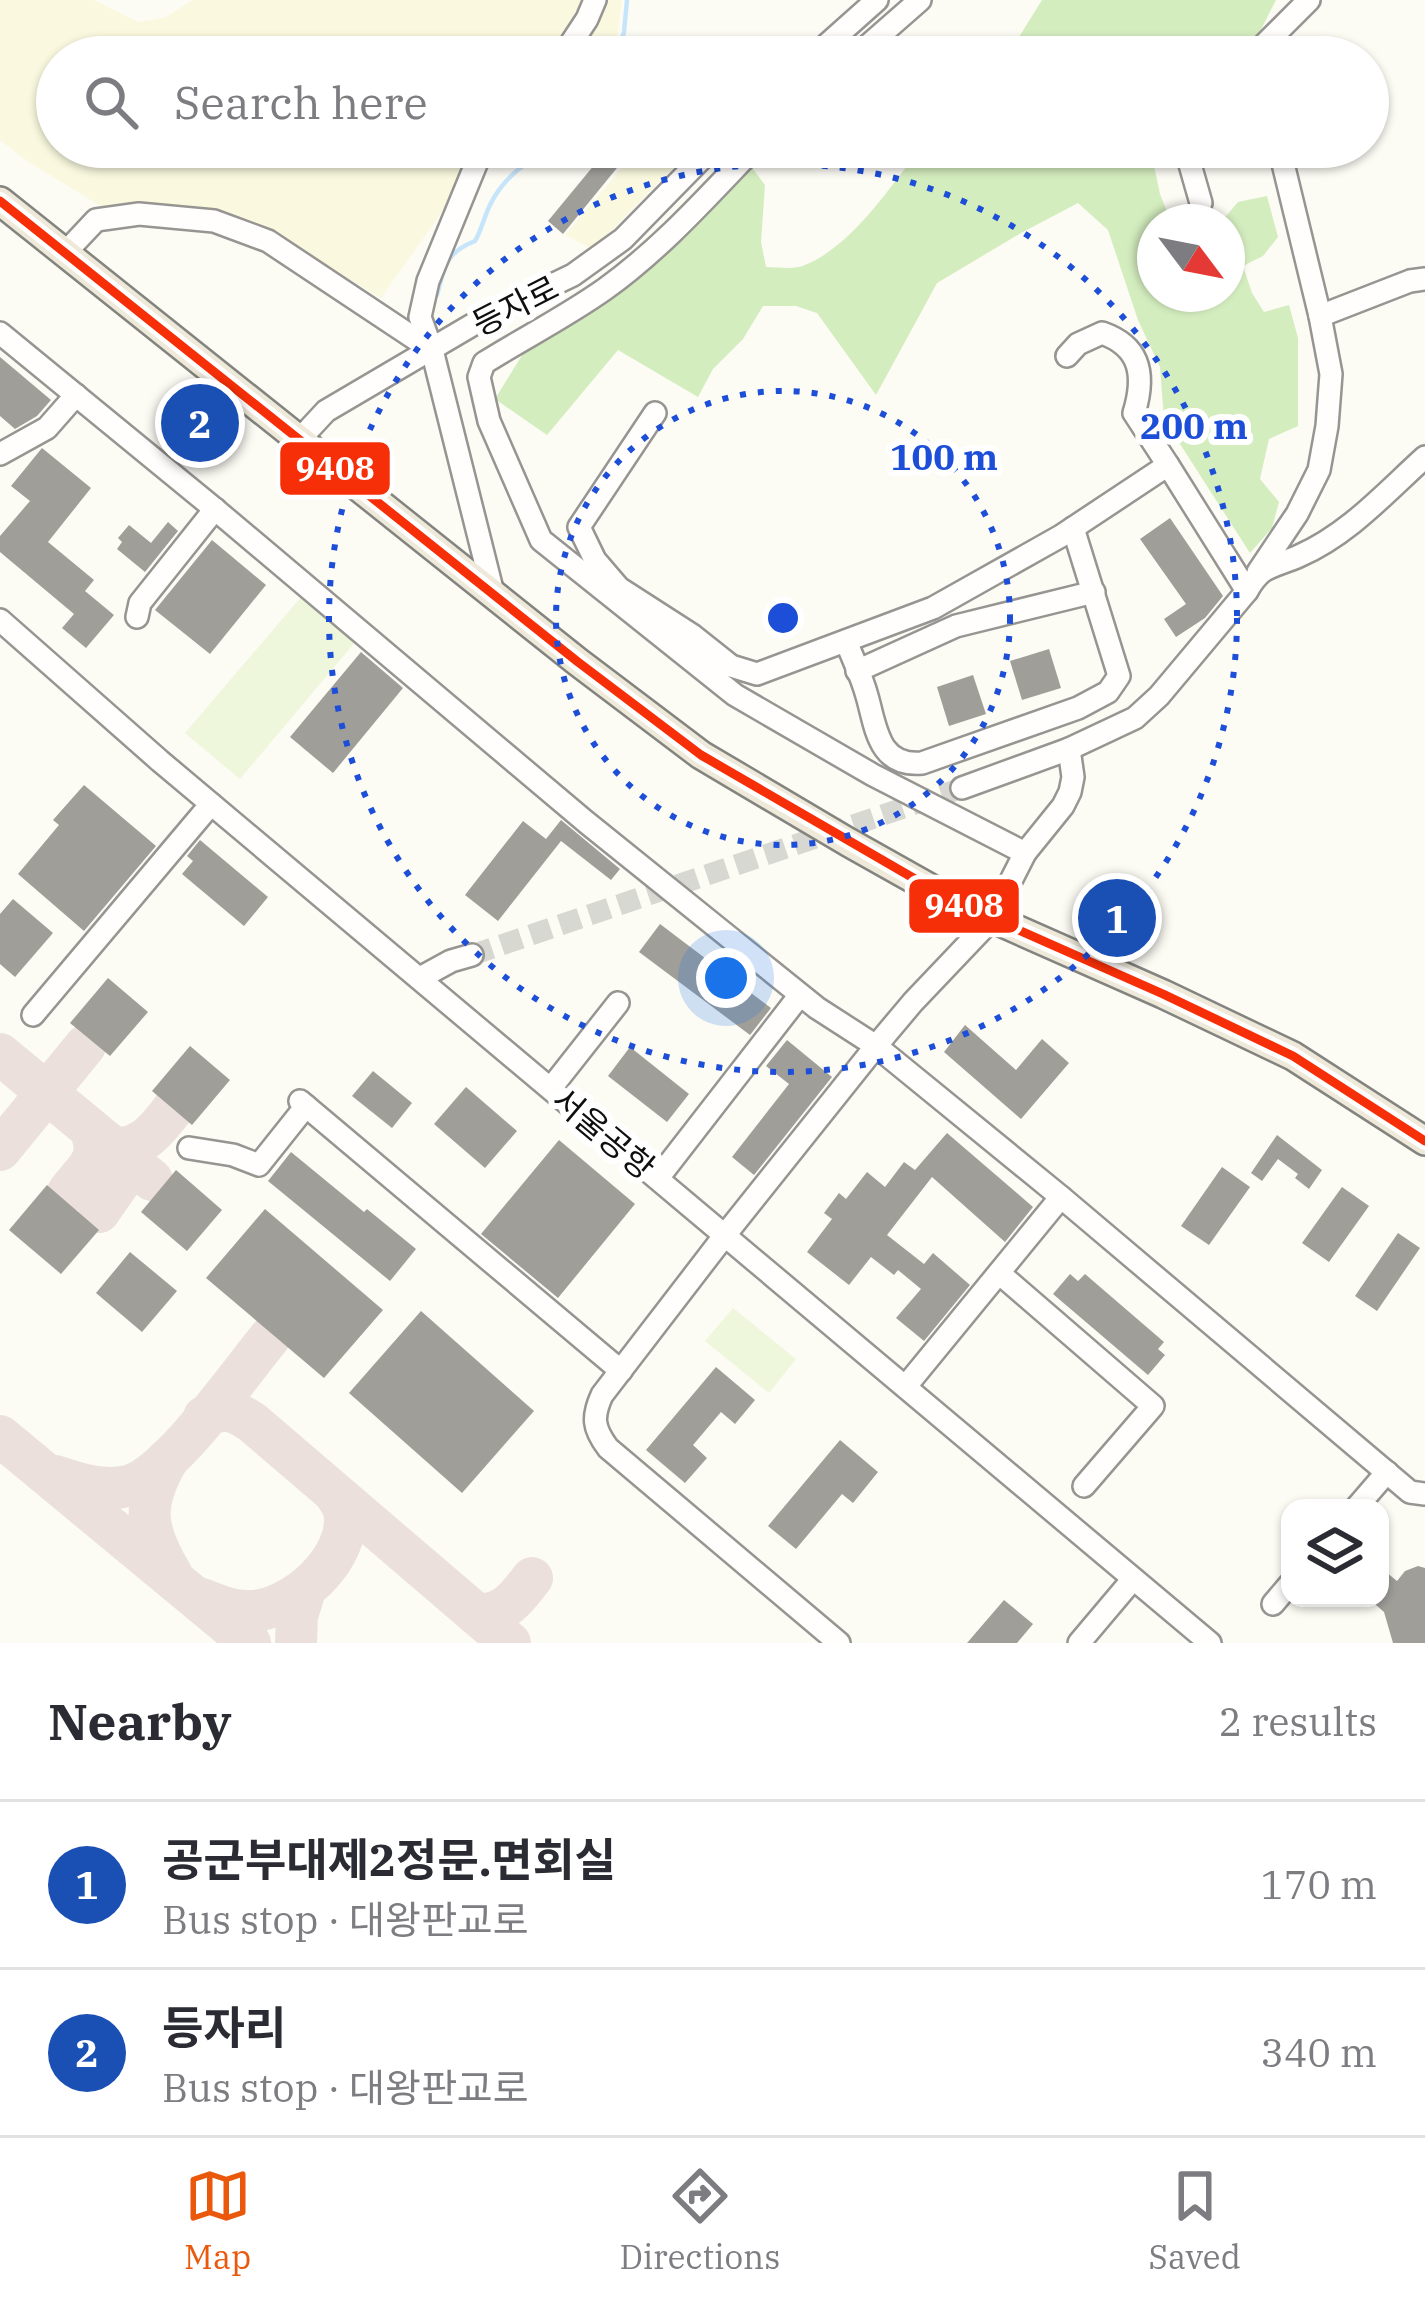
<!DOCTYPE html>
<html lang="en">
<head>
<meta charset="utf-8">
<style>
  :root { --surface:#fff; --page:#f7f7f7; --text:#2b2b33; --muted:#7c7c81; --line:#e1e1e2; --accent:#ea580c }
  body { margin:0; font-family:"IBM Plex Serif","Noto Sans KR",serif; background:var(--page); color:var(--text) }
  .controls { position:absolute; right:36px; bottom:36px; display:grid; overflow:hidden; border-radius:24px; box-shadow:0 3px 9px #0004 }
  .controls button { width:108px; height:108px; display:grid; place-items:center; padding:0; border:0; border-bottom:3px solid var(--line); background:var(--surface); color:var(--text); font:60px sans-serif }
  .compass { position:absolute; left:1137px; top:204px; width:108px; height:108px; border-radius:50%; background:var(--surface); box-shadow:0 3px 9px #0004; rotate:122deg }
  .you { position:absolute; left:726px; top:978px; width:42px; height:42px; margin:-30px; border:9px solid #fff; border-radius:50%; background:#1a73e8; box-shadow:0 0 0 18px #1a73e833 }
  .badge { display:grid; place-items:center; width:78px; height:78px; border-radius:50%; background:var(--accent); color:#fff; font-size:39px; font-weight:700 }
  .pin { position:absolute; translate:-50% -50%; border:6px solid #fff; box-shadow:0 3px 12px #0006 }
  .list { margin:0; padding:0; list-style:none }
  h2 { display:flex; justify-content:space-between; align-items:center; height:156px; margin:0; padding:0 48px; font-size:51px }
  h2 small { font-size:39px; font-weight:400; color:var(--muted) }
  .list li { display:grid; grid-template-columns:78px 1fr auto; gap:36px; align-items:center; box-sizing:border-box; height:168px; padding:0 48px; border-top:3px solid var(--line) }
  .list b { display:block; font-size:45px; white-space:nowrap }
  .list p { margin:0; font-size:39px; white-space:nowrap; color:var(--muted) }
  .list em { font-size:39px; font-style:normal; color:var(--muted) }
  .icon { flex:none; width:66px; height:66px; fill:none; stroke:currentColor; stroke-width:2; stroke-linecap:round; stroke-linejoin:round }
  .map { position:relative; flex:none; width:1425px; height:1643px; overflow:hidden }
  .search { position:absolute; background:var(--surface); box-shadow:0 3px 9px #0004; left:36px; right:36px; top:36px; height:132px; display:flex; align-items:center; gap:30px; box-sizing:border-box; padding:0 42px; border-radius:66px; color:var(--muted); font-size:45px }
  .sheet { height:492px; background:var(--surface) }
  nav { display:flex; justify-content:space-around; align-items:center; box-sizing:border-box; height:168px; border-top:3px solid var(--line); background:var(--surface); font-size:33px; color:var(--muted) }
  nav a { display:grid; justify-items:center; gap:6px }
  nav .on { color:var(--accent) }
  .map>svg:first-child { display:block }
</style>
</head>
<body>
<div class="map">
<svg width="1425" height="1643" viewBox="0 0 1425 1643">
  <rect width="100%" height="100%" fill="#fcfbf4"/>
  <g fill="#faf9df">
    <polygon points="0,0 94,0 138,22 164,18 193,0 587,0 572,35 547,57 57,57 57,147 480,147 451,199 381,298 256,224 231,215 140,207 104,208 27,161 0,140"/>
    <polygon points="605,0 622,0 614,53 612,57 577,57 595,27"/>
    <polygon points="640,147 693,147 593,249 565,235"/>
  </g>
  <g fill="#d4edbf">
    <polygon points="1042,0 1276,0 1247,57 1193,57 1175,54 1172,57 1003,57 1014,45"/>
    <path d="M921,147H1150L1160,194L1171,222H1155V294H1227V222H1221L1238,202L1267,196L1278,237L1263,256L1243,266L1252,293L1264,312L1289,305L1298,338V426L1269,439L1260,479L1279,502L1272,528L1250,553L1164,419L1160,367L1138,320L1108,230L1078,203L1021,233L937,283L876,395L817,313L796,306H763L743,339L713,369L698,397L618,350L547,435L495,399L532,339L747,161L765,185L761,242L766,267C778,267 794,270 805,265C851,247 892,185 921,147Z"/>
  </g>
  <g fill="#eef7dc">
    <polygon points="302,596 356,641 240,779 185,733"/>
    <polygon points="733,1308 796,1359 769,1393 705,1341"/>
  </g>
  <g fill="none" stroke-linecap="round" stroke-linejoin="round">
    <g stroke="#c7e5fa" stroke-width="4.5">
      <polyline points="617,57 624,32 627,0"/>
      <path d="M437,295C445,266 445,253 475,241C482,229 484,217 490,205C504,176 526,163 552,147"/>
    </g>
    <g stroke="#ebe0dc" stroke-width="42">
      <polyline points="0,1054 152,1180"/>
      <path d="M111,1147C145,1153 163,1121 182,1097"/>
      <polyline points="0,1150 85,1046"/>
      <path d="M68,1192C86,1168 103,1160 90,1129"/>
      <polyline points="99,1212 126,1173 122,1157"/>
      <path d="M204,1417C224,1406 236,1411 253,1423L510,1643"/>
      <polyline points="0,1436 250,1643"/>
      <path d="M168,1459C141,1505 145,1530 172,1575"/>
      <path d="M55,1476C79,1484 103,1492 128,1486C170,1475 240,1373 270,1337"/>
      <path d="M202,1599C217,1605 231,1611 248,1611C292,1612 353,1558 344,1511C343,1507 337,1497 335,1494"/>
      <path d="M476,1614C504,1616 517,1598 532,1578"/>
      <polyline points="296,1643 297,1616 305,1590"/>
    </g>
  </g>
  <g fill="#a09e99">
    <polygon points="609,147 624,147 630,152 563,234 548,221"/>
    <polygon points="0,357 51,400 37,416 15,429 0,416"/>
    <polygon points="42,448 91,488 48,542 94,580 85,591 114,615 86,648 62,628 74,614 0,552 0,536 30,501 11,486"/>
    <polygon points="1170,518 1223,596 1205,618 1176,637 1164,619 1186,604 1140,539"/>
    <polygon points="168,522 178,531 145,572 117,549 122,542 118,538 129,525 151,543"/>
    <polygon points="212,540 266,585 210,654 155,610"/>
    <polygon points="1049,649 1061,688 1022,700 1010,661"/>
    <polygon points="361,652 403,688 333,773 290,737"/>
    <polygon points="973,675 986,714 949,726 937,687"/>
    <polygon points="84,785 156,846 84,931 18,874 59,825 53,820"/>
    <polygon points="561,820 620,869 611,880 561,841 498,921 465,895 523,821 546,839"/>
    <polygon points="200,840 268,897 244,926 182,874 193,861 187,856"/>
    <polygon points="13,899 53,933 15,977 0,964 0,914"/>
    <polygon points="660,924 771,1008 750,1035 639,952"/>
    <polygon points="108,978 148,1012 110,1056 70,1023"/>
    <polygon points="965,1025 1016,1070 1042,1039 1069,1063 1021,1119 944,1052"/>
    <polygon points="787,1040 832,1077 754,1175 732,1157 789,1084 766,1066"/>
    <polygon points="190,1046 230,1080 192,1125 152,1091"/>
    <polygon points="630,1047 689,1094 667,1122 608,1076"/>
    <polygon points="373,1071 412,1103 392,1128 352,1096"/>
    <polygon points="466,1087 517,1131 485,1168 434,1124"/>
    <polygon points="947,1133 1033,1207 1005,1242 932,1177 887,1235 924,1264 933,1253 970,1285 924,1341 896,1318 921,1289 898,1270 894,1275 871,1257 849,1285 807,1252 832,1219 824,1213 839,1193 846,1199 867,1172 885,1187 904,1162 915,1170"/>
    <polygon points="1277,1135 1322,1170 1309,1189 1295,1178 1298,1174 1278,1159 1262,1181 1251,1173"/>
    <polygon points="559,1140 635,1204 558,1298 481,1234"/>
    <polygon points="291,1152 364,1212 367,1209 416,1249 390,1281 268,1181"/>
    <polygon points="1222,1167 1250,1187 1209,1245 1181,1226"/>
    <polygon points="176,1170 222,1210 187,1251 141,1212"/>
    <polygon points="47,1185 99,1230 61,1274 9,1230"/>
    <polygon points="1342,1187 1369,1206 1329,1262 1302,1243"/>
    <polygon points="265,1209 383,1310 324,1378 206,1278"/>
    <polygon points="1398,1233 1420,1248 1377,1311 1355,1296"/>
    <polygon points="130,1252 177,1291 142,1332 96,1293"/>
    <polygon points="1070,1274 1078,1281 1085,1274 1164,1342 1158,1349 1165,1355 1148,1375 1053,1294"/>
    <polygon points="421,1311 534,1411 462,1493 349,1393"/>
    <polygon points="716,1367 755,1400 735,1424 721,1412 693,1445 707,1458 685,1483 646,1450"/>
    <polygon points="840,1440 878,1472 853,1503 842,1494 796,1549 768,1526"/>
    <polygon points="1418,1566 1425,1568 1425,1643 1393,1643 1384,1612 1368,1598 1380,1598 1380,1567 1397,1581 1405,1571"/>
    <polygon points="1004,1600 1033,1624 1017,1643 967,1643"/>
  </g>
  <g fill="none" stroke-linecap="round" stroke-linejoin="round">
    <polyline stroke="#d8d8d2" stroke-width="21" stroke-dasharray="21 10" stroke-linecap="butt" points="472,955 962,788"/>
    <g stroke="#969592" stroke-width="26">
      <g id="minor">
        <polyline points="562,57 587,19 595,0"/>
        <polyline points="813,57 877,0"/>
        <polyline points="855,57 920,0"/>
        <polyline points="1263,57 1265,44 1309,0"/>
        <polyline points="483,147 428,281 420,317 432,350 493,593"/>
        <path d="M755,147C708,196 661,249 605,289C567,316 524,338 484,363L479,377L489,421L541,540L735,695L873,775L1025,853"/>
        <polyline points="1185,147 1201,203"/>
        <polyline points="65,253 96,220 139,214 214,221 268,241 432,350"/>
        <polyline points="1320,316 1410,281 1425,279"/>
        <polyline points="0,333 210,505 586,822 817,1008 876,1046 1061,1197 1410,1492 1425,1494"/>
        <path d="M1067,356L1078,344L1102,333C1142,347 1145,377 1134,413L1168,465"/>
        <polyline points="655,413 579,527 595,560 619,588 692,635 731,666 757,674 933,608 1061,536 1168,465 1247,591"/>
        <polyline points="300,439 326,411 484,318 573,275 623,239 713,147"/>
        <polyline points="0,454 47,428 76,395"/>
        <polyline points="1258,572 1297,514 1319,470 1327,426 1331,374 1320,316 1279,147"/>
        <polyline points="137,617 140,603 215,509"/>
        <polyline points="0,620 160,761 1210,1643"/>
        <path d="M846,641C853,659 862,677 867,696C876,727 878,767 922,763L1078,708L1108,692L1119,676L1073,528"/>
        <polyline points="857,671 956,626 1094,592"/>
        <path d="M962,788L1069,749L1135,718L1159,696L1247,591C1262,564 1272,568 1299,556C1349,534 1385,493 1425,457"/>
        <polyline points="420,978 451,961 472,955"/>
        <polyline points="33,1015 211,804"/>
        <polyline points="551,1088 618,1003"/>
        <polyline points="300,1101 621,1371"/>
        <polyline points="189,1148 233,1155 259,1165 306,1106"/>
        <polyline points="658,1178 800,995"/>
        <polyline points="999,1273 1153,1406 1084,1486"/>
        <polyline points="906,1386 1061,1197"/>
        <polyline points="1356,1508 1387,1472"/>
        <polyline points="1273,1604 1290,1584"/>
        <path d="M839,1643L608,1448C593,1428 592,1417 602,1395L725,1235L876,1046L913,1002L991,920L1025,853L1063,806L1070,792L1073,777L1069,749"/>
        <polyline points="1079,1643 1133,1579"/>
      </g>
    </g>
    <g stroke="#83837f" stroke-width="32">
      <polyline id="major" points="0,201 578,662 701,755 848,842 953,901 1163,994 1293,1056 1425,1141"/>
    </g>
    <use href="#minor" stroke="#fffefd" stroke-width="21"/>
    <use href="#major" stroke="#eee9d9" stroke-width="27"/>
    <g stroke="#fff" stroke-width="18">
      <polyline id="bus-1" points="0,201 578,662 701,755 953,901 1163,994 1293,1056 1425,1141"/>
    </g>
    <use href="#bus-1" stroke="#f72f08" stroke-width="9"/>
  </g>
  <g fill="none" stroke="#1d4ed8" stroke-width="6" stroke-dasharray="6 12">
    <circle cx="783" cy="618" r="227"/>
    <circle cx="783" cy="618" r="454"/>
  </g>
  <g text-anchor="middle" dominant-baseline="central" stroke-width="12" stroke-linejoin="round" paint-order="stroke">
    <g font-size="33" fill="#0f0f0f" stroke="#fff">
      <text transform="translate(515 305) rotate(-27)">등자로</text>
      <text transform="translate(604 1133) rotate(40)">서울공항</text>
    </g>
  </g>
  <circle cx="783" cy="618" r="18" fill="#1d4ed8" stroke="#fff" stroke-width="6"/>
  <g font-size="36" text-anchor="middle" font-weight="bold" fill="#1d4ed8" stroke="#fff" stroke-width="12" stroke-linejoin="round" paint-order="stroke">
    <text x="1194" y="439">200 m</text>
    <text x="944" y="470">100 m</text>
  </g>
  <g stroke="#fff" stroke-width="4.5">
    <rect x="278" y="440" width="114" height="57" rx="12" fill="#f72f08"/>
    <rect x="907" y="877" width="114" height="58" rx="12" fill="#f72f08"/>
  </g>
  <g font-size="33" text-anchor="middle" font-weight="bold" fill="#fff">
    <text x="335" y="480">9408</text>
    <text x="964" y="917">9408</text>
  </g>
</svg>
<div class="controls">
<button><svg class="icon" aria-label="layers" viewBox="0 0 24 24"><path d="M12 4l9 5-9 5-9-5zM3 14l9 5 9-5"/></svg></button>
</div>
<svg class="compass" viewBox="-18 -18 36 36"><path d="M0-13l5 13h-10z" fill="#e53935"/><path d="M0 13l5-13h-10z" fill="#7c7c81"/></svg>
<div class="you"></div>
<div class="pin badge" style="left:1117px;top:918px;background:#1a4fb4">1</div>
<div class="pin badge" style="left:200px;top:423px;background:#1a4fb4">2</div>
<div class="search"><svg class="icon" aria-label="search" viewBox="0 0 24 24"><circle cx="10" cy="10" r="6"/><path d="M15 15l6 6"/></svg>Search here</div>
</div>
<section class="sheet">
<h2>Nearby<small>2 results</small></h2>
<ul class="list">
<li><span class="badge" style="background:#1a4fb4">1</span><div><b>공군부대제2정문.면회실</b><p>Bus stop · 대왕판교로</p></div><em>170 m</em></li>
<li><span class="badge" style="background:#1a4fb4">2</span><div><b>등자리</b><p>Bus stop · 대왕판교로</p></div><em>340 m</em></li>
</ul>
</section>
<nav>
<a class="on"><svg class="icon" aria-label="map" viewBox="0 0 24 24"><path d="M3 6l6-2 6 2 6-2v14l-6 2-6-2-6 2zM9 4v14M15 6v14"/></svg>Map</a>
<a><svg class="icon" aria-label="directions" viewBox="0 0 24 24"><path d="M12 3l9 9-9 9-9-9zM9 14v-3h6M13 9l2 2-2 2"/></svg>Directions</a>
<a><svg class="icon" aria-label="saved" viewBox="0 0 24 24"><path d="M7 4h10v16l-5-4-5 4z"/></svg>Saved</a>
</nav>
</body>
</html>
